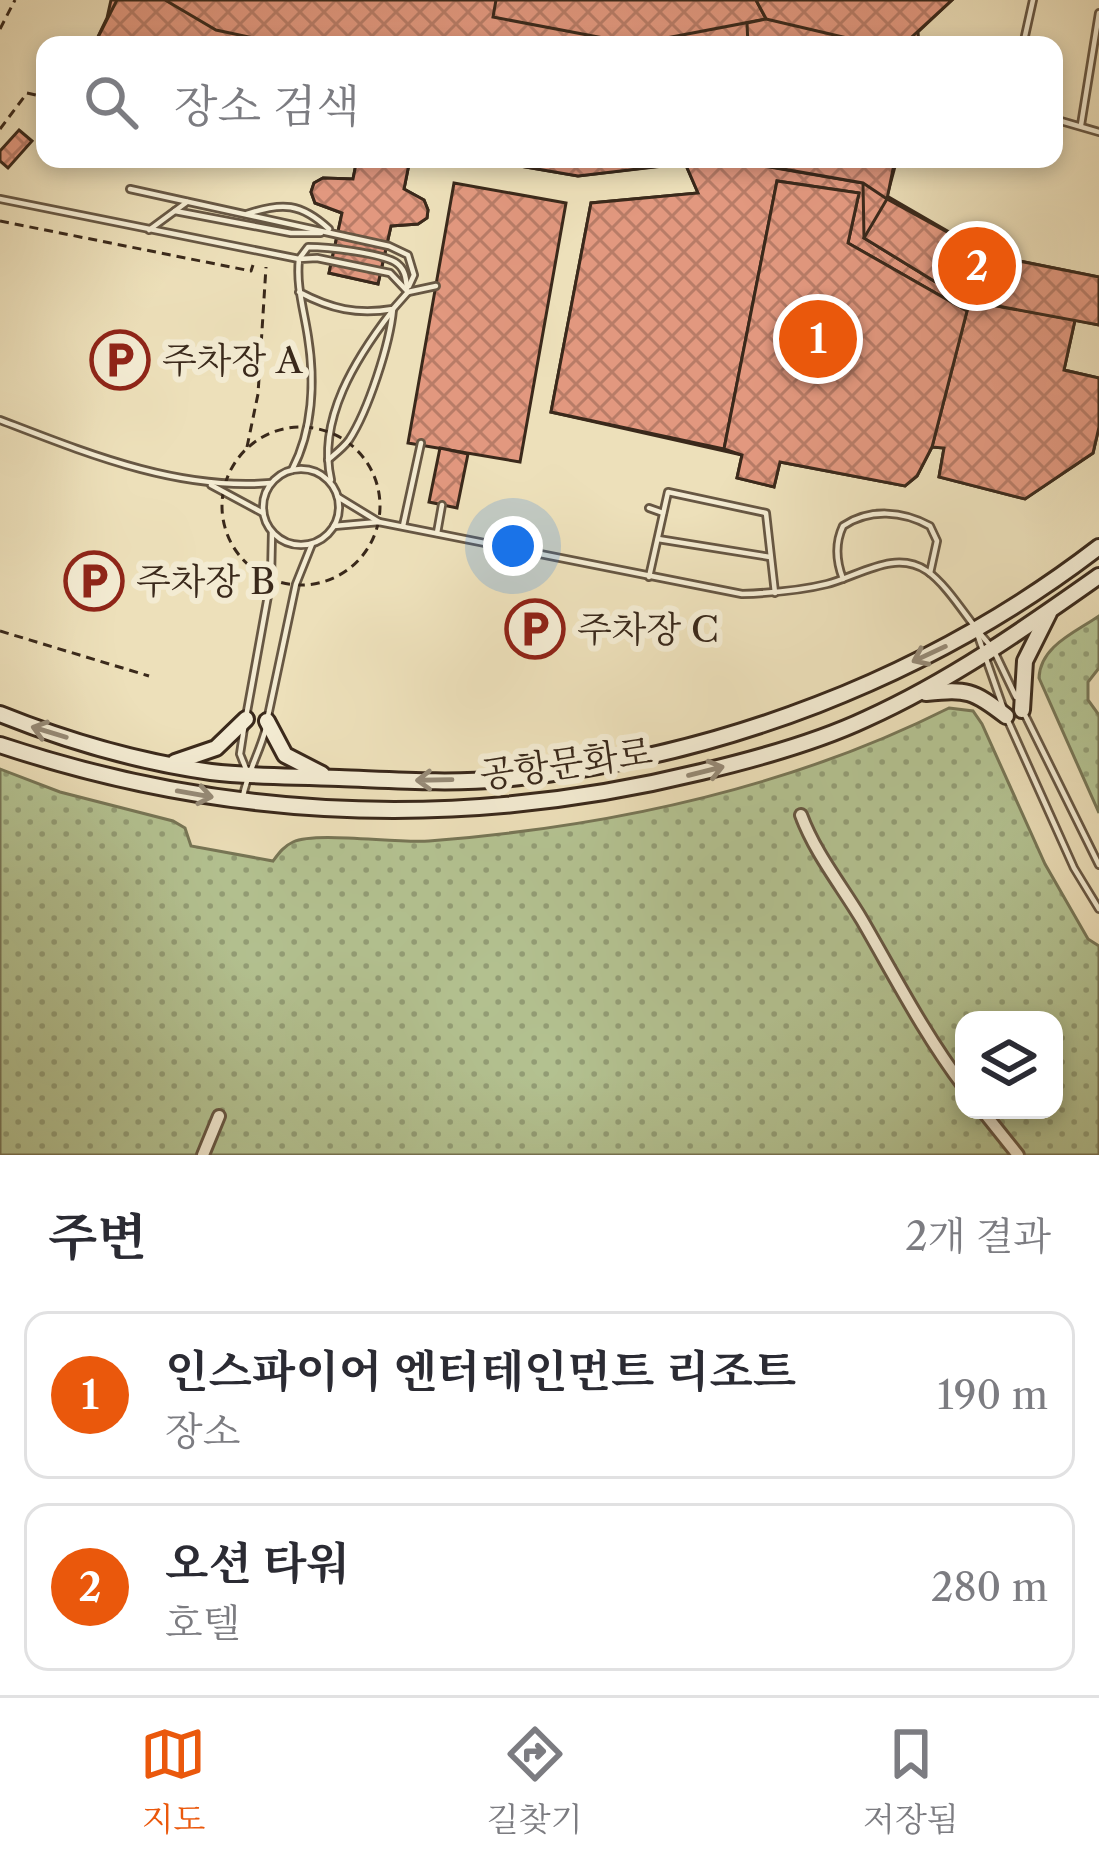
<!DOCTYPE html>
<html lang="ko">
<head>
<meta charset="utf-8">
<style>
  :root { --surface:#fff; --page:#f7f7f7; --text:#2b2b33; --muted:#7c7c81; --line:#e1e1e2; --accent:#ea580c }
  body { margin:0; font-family:"Libre Caslon Text","Noto Serif KR",serif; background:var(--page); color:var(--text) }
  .controls { position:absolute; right:36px; bottom:36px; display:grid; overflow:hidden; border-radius:24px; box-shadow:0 6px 18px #0003 }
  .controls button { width:108px; height:108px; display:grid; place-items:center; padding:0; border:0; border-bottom:3px solid var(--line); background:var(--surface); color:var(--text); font:60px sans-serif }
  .you { position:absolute; left:513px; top:546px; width:42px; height:42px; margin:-30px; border:9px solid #fff; border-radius:50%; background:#1a73e8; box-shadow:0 0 0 18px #1a73e833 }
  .badge { display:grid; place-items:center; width:78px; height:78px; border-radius:50%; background:var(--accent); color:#fff; font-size:39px; font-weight:700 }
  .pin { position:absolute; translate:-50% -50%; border:6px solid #fff; box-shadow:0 3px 12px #0006 }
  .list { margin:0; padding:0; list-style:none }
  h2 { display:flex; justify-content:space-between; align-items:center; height:156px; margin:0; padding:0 48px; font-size:51px }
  h2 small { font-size:39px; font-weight:400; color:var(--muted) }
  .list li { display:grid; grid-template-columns:78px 1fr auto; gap:36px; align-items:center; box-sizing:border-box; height:168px; margin:0 24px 24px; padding:0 24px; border:3px solid var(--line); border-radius:24px }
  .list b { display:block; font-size:45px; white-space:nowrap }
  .list p { margin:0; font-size:39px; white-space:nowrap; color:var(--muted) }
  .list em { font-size:39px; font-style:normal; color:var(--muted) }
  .icon { flex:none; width:66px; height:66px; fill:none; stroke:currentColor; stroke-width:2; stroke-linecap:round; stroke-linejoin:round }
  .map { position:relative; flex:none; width:1099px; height:1155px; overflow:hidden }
  .search { position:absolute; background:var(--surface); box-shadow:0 6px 18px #0003; left:36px; right:36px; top:36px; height:132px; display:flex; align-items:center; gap:30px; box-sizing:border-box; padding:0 42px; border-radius:24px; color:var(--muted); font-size:45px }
  .sheet { height:540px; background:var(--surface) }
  nav { display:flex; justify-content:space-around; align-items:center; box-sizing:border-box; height:168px; border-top:3px solid var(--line); background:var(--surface); font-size:33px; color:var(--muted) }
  nav a { display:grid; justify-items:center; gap:6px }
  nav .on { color:var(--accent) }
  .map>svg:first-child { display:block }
</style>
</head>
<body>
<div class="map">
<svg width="1099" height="1155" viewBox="0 0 1099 1155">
  <defs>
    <pattern id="grass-dots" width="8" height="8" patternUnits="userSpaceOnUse" patternTransform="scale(3)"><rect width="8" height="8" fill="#b4c392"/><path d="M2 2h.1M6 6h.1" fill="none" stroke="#939e76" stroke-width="1.8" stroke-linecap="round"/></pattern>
    <pattern id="building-cross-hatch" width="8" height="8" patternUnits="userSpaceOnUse" patternTransform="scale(3)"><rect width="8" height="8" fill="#e2987f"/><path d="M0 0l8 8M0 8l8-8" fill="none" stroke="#b87c67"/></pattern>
  </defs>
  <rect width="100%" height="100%" fill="#ede0ba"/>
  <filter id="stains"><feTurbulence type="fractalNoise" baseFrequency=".00167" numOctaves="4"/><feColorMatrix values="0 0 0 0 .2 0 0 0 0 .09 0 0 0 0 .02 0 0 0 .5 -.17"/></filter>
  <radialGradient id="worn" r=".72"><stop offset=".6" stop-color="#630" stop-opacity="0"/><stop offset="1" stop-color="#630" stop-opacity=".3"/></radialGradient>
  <g fill="url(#grass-dots)" stroke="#777656" stroke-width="3" fill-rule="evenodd">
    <path d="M1099,616V668L1088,682V700L1099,715V813L1039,678C1040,646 1076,632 1099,616Z"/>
    <path d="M949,708L973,711L982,724L1045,864L1088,939L1099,946V1155H0V769L60,792L173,821L185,828L191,846L273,861C279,853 284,846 293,842C317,831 397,844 429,841C606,827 790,788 949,708ZM964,1020H1054V1110H964Z"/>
  </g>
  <g fill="url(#building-cross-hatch)" stroke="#3a291b" stroke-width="3">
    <polygon points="111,0 952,0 918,32 919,45 94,45 107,18"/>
    <polygon points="117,0 165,0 216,30 286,45 94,45"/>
    <polygon points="496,0 756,0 766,19 635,44 493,17"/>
    <polygon points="756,0 952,0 903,45 871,45 770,26"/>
    <polygon points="766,19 877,45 748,45 747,23"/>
    <polygon points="19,130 32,141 8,168 0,161 0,151"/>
    <polygon points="357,159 410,159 404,189 424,200 428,210 427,218 418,224 391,226 378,284 329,273 342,213 315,203 311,192 314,183 323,178 353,179"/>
    <polygon points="357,159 410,159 404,189 424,200 428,210 427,218 418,224 391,226 378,284 329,273 342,213 315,203 311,192 314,183 323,178 353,179"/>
    <polygon points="479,159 897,159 887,196 989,255 1099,277 1099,325 1075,320 1064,370 1099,378 1099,427 1093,453 1025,499 939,477 944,448 932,447 917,476 905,486 780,462 774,487 737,478 742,455 551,412 591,203 698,193 685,163 578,176"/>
    <polygon points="479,159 723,159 578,176"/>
    <polygon points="723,159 863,183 864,238 965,300 1075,320 1064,370 1099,378 1099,427 1093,453 1025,499 939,477 944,448 932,447 967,311 848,243 859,193 777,181 724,449 551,412 591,203 698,193 685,163"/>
    <polygon points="726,159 895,159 887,199 863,183"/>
    <polygon points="777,181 859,193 848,243 967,311 932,447 917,476 905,486 780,462 774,487 737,478 742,455 724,449"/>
    <polygon points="454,183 566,203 520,462 408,443"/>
    <polygon points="887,199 989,255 1099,277 1099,325 965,300 864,238"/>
    <polygon points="440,448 468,454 457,508 429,502"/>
  </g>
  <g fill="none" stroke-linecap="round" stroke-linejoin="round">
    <g stroke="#675743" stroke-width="10">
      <g id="lane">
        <polyline points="1023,45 1033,0"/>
        <polyline points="1054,119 1099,132"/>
        <polyline points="1081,125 1099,13"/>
        <polyline points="130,189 389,246 408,255 414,275 409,286"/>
        <path d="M0,199L299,259L308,247C328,247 379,253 395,262C405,268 406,278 407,288"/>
        <polyline points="175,211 291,233 321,233"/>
        <path d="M247,214C282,202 301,203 329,229"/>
        <polyline points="149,230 187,202"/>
        <polyline points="408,292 436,286"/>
        <path d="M0,420C86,453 178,491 271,483"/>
        <path d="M328,460C335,454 344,447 349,440C368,411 390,344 393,309"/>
        <circle cx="301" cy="507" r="38"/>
        <path d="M292,470C313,430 315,381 308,337C304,310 296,286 299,259L317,258L390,273L408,292L393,309C357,315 331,309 299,292"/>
        <path d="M331,480C317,419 356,358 392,311"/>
        <polyline points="211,485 263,513"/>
        <polyline points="338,497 379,522"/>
        <polyline points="649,508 663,513"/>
        <path d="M334,526L379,522L742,594C770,593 799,591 827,584C859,576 895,549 927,571C949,586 970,624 989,644"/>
        <polyline points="403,526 421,443"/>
        <polyline points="437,533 442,505"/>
        <polyline points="658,539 770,557"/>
        <polyline points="649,577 668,492 766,513 775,593"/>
        <path d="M843,579C836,561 835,543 843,526C870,508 903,511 930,526L937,541L930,573"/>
        <polyline points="978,636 1004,710"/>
        <polyline points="995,653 1016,697"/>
        <polyline points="1024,713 1099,865"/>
        <polyline points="268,716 296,584 312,544"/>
        <polyline points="246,717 271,579 272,532"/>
        <polyline points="1008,721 1074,868 1099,909"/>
        <polyline points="244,728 240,754 246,769"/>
        <path d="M243,796C248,771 260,752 266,728"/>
      </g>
    </g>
    <g stroke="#675743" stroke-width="16">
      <g id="street">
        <path d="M801,815C815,853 841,885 862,920C895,977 924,1034 964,1087"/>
        <polyline points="982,1110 1018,1155"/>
        <polyline points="203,1155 219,1116"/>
      </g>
    </g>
    <g stroke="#3a291b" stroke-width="20">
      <g id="secondary">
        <path d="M926,693C967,689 973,690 1006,716"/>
        <polyline points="1022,710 1025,661 1049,613"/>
        <path d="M0,714C67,741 140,762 211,772C253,777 296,776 339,778C393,780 449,784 503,779C717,759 929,678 1099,547"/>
        <polyline points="267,721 285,755 322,774"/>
        <path d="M0,745C231,822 464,830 701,772C756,759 815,743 866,719C950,681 1024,629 1099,576"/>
        <polyline points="175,762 216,748 246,719"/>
      </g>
    </g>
    <g stroke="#3a291b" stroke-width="3" stroke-dasharray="9 6" stroke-linecap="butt">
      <polyline points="0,29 15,0"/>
      <polyline points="0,129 27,93 45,97"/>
      <polyline points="0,221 251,271 253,265"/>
      <circle cx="301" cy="506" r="79"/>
      <polyline points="247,447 258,394 266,267"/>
      <polyline points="0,631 149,676"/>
    </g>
    <use href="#lane" stroke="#f3ebd2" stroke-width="4.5"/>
    <use href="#street" stroke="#f3ebd2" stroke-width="10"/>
    <use href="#secondary" stroke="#f3ebd2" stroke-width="14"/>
  </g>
  <defs><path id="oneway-shaft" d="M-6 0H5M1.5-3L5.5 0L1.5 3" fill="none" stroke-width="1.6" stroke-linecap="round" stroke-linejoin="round" transform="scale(3)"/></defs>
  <g stroke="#968a76">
    <use href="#oneway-shaft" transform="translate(929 654) rotate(155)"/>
    <use href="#oneway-shaft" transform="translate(49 732) rotate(-163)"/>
    <use href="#oneway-shaft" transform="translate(706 771) rotate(-14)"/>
    <use href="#oneway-shaft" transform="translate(434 780) rotate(179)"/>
    <use href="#oneway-shaft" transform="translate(195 794) rotate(10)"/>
  </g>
  <defs>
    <g id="parking-ring" transform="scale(3)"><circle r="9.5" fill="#f3ebd2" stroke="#8f2418" stroke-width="1.5"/><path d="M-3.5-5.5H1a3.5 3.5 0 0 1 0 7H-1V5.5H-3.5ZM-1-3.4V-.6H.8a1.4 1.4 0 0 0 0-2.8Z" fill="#8f2418"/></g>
  </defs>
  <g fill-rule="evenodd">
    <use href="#parking-ring" x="120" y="360"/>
    <use href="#parking-ring" x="94" y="581"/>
    <use href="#parking-ring" x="535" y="629"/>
  </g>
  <g text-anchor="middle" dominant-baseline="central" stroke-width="12" stroke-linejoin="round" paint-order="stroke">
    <g font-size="36" fill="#3a291b" stroke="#f3ebd2" text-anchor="start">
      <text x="162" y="360">주차장 A</text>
      <text x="136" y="581">주차장 B</text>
      <text x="577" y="629">주차장 C</text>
    </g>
    <g font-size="36" fill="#3a291b" stroke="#f3ebd2">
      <text transform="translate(566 763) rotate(-8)">공항문화로</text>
    </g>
  </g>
  <rect width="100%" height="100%" filter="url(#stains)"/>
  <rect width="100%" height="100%" fill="url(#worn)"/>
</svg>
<div class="controls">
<button><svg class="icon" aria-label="layers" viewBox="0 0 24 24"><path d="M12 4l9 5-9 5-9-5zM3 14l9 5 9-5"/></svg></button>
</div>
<div class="you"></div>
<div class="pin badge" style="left:818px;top:339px">1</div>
<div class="pin badge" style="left:977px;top:266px">2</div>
<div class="search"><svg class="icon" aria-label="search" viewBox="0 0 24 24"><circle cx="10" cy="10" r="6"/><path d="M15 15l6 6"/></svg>장소 검색</div>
</div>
<section class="sheet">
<h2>주변<small>2개 결과</small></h2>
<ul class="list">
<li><span class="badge">1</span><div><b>인스파이어 엔터테인먼트 리조트</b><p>장소</p></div><em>190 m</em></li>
<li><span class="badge">2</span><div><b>오션 타워</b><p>호텔</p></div><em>280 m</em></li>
</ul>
</section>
<nav>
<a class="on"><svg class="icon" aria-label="map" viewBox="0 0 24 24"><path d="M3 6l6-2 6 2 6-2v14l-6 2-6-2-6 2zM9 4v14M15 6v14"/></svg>지도</a>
<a><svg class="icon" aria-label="directions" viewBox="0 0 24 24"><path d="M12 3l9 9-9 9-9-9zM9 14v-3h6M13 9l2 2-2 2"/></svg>길찾기</a>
<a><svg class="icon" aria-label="saved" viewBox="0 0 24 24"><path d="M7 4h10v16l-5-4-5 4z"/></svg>저장됨</a>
</nav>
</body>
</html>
